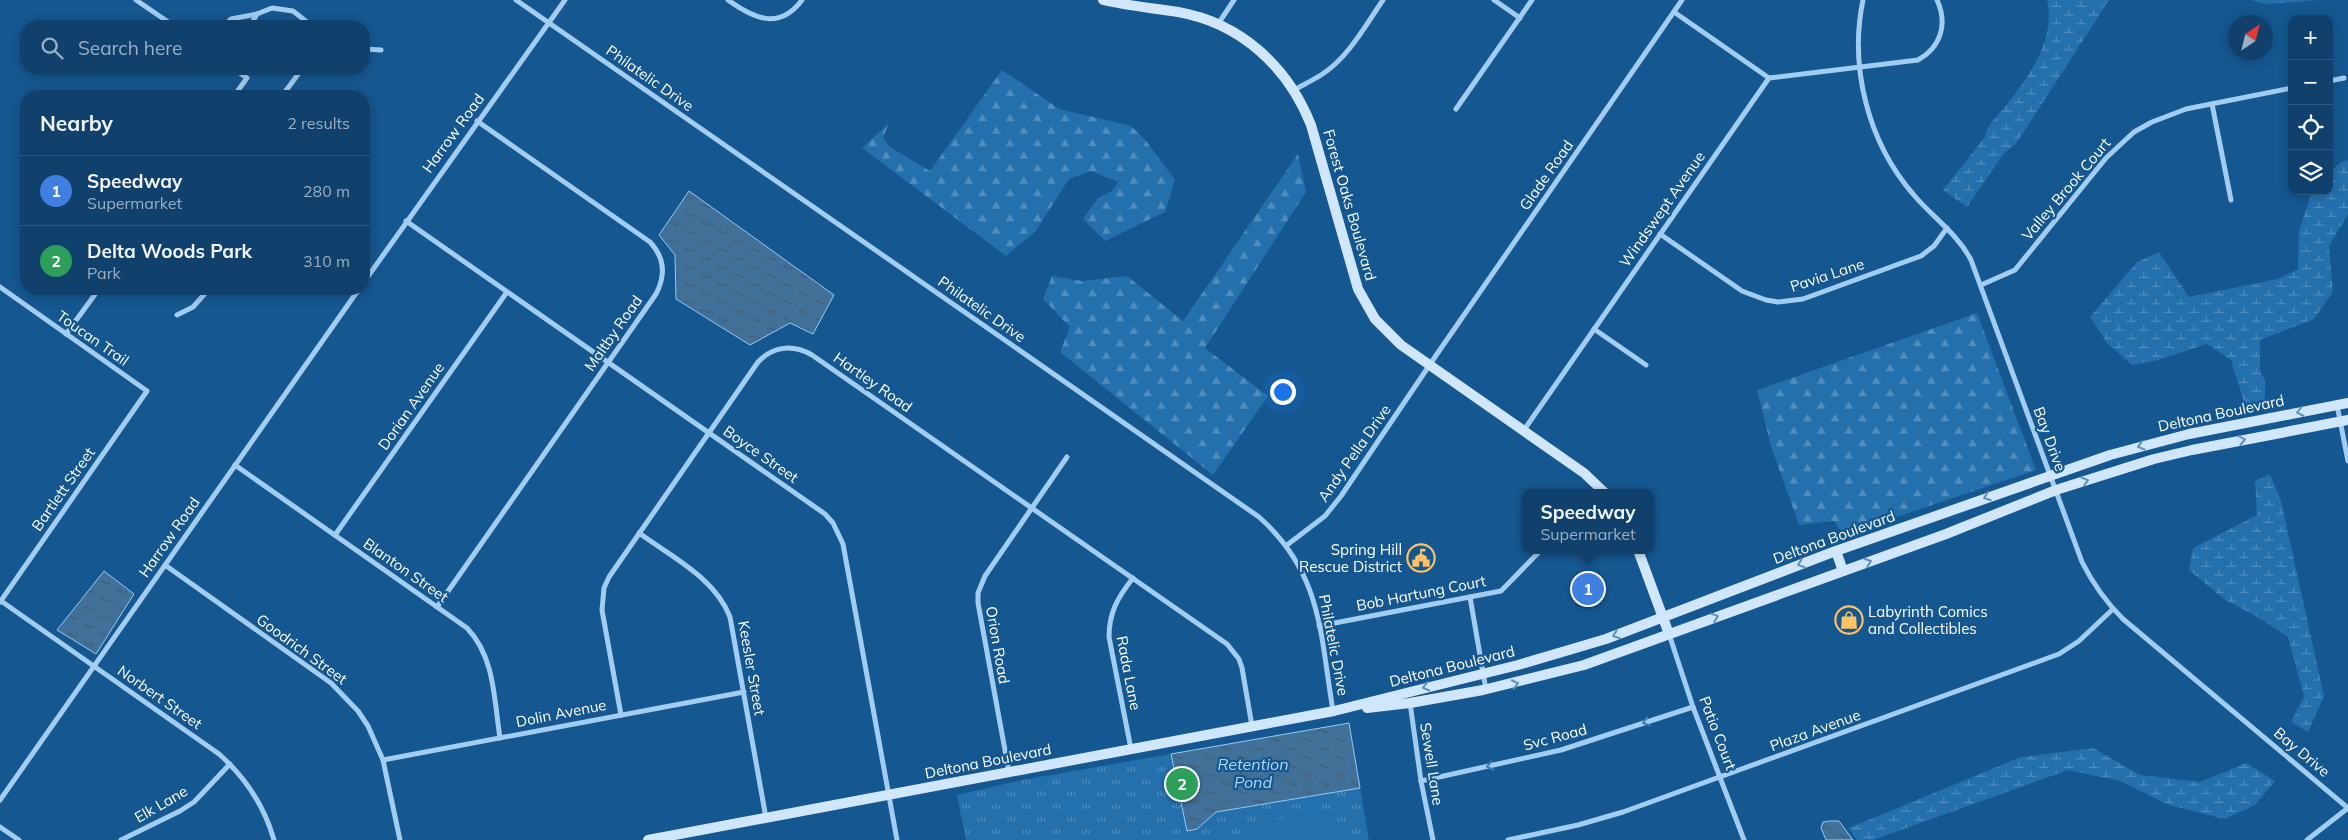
<!DOCTYPE html>
<html lang="en">
<head>
<meta charset="utf-8">
<style>
  :root { --surface:#10416c; --page:#1e4c74; --text:#f1f3f6; --muted:#9cafc2; --line:#305a7f; --accent:#ffc161 }
  body { margin:0; font-family:Mulish,sans-serif; background:var(--page); color:var(--text) }
  .controls { position:absolute; right:15px; top:15px; display:grid; overflow:hidden; border-radius:10px; box-shadow:0 2px 12px #0003 }
  .controls button { width:45px; height:45px; display:grid; place-items:center; padding:0; border:0; border-bottom:1px solid var(--line); background:var(--surface); color:var(--text); font:25px sans-serif }
  .compass { position:absolute; left:2228px; top:15px; width:45px; height:45px; border-radius:50%; background:var(--surface); box-shadow:0 2px 12px #0003; rotate:35deg }
  .you { position:absolute; left:1282px; top:391px; width:18px; height:18px; margin:-12px; border:4px solid #fff; border-radius:50%; background:#1a73e8; box-shadow:0 0 0 8px #1a73e833 }
  .badge { display:grid; place-items:center; width:32px; height:32px; border-radius:50%; background:var(--accent); color:#fff; font-size:16px; font-weight:700 }
  .pin { position:absolute; translate:-50% -50%; border:2px solid #fff; box-shadow:0 1px 5px #0006 }
  .popup { position:absolute; left:1522px; top:489px; width:132px; height:65px; box-sizing:border-box; display:grid; place-content:center; border-radius:10px; background:var(--surface); filter:drop-shadow(0 1px 4px #0005); font-size:16px; white-space:nowrap; color:var(--muted) }
  .popup b { font-size:19px; color:var(--text) }
  .popup::after { content:''; position:absolute; left:50%; top:100%; margin-left:-10px; border:10px solid transparent; border-top-color:var(--surface) }
  .list { margin:0; padding:0; list-style:none }
  h2 { display:flex; justify-content:space-between; align-items:center; height:65px; margin:0; padding:0 20px; font-size:21px }
  h2 small { font-size:16px; font-weight:400; color:var(--muted) }
  .list li { display:grid; grid-template-columns:32px 1fr auto; gap:15px; align-items:center; box-sizing:border-box; height:70px; padding:0 20px; border-top:1px solid var(--line) }
  .list b { display:block; font-size:19px; white-space:nowrap }
  .list p { margin:0; font-size:16px; white-space:nowrap; color:var(--muted) }
  .list em { font-size:16px; font-style:normal; color:var(--muted) }
  .icon { flex:none; width:28px; height:28px; fill:none; stroke:currentColor; stroke-width:2; stroke-linecap:round; stroke-linejoin:round }
  .map { position:relative; flex:none; width:2348px; height:840px; overflow:hidden }
  .search { position:absolute; background:var(--surface); box-shadow:0 2px 12px #0003; left:20px; top:20px; width:350px; height:55px; display:flex; align-items:center; gap:12px; box-sizing:border-box; padding:0 18px; border-radius:20px; color:var(--muted); font-size:19px }
  .panel { position:absolute; background:var(--surface); box-shadow:0 2px 12px #0003; left:20px; top:90px; width:350px; height:205px; border-radius:20px }
  .map>svg:first-child { display:block }
</style>
</head>
<body>
<div class="map">
<svg width="2348" height="840" viewBox="0 0 2348 840">
  <defs>
    <pattern id="forest-firs" width="22" height="20" patternUnits="userSpaceOnUse" patternTransform="scale(1.25)"><rect width="22" height="20" fill="#2470ad"/><path d="M5 1l3.5 6h-7zM16 11l3.5 6h-7z" fill="#508dbd"/></pattern>
    <pattern id="wetland-marsh" width="20" height="14" patternUnits="userSpaceOnUse" patternTransform="scale(1.25)"><rect width="20" height="14" fill="#2470ad"/><path d="M1 5h8M5 5V1M11 12h8M15 12V8" fill="none" stroke="#508dbd"/></pattern>
    <pattern id="park-tufts" width="24" height="20" patternUnits="userSpaceOnUse" patternTransform="scale(1.25)"><rect width="24" height="20" fill="#2470ad"/><path d="M3 7l-1-3M5 7V3M7 7l1-3M15 17l-1-3M17 17v-4M19 17l1-3" fill="none" stroke="#508dbd"/></pattern>
    <pattern id="water-ripples" width="26" height="14" patternUnits="userSpaceOnUse" patternTransform="scale(1.25)"><rect width="26" height="14" fill="#417099"/><path d="M2 4q2-2 4 0t4 0M15 11q2-2 4 0t4 0" fill="none" stroke="#485a6b"/></pattern>
  </defs>
  <rect width="100%" height="100%" fill="#155790"/>
  <g fill="url(#forest-firs)">
    <polygon points="1002,70 1059,109 1131,126 1147,142 1175,180 1165,212 1105,241 1083,219 1098,198 1112,191 1118,182 1091,171 1069,179 1035,232 1006,256 862,148 889,123 883,138 890,147 930,171"/>
    <polygon points="1298,154 1306,192 1205,348 1268,396 1213,475 1060,352 1070,327 1043,299 1052,276 1082,281 1127,276 1183,321"/>
    <polygon points="1977,313 2036,470 1843,535 1834,521 1799,525 1771,446 1757,390"/>
  </g>
  <g fill="url(#wetland-marsh)">
    <path d="M2047,0H2109L2016,144L2004,153L1967,207L1943,190L1985,137C1987,123 2000,114 2008,103C2031,74 2056,37 2047,0Z"/>
    <polygon points="2251,0 2320,0 2267,4"/>
    <polygon points="2348,160 2348,214 2329,246 2333,292 2314,319 2260,340 2260,370 2265,381 2265,399 2246,408 2231,360 2207,344 2155,361 2132,365 2107,343 2090,317 2137,262 2159,252 2189,297 2277,279 2298,269 2299,231 2312,191 2329,191 2329,173 2341,162"/>
    <polygon points="2270,474 2281,501 2324,696 2308,732 2291,722 2304,696 2288,637 2261,619 2224,599 2189,570 2193,548 2257,515 2255,481"/>
    <polygon points="2093,748 2140,775 2200,782 2246,763 2275,781 2255,805 2225,819 2169,805 2120,781 2068,770 1873,840 1857,840 1849,828 2021,757"/>
  </g>
  <polygon fill="url(#park-tufts)" points="1349,723 1369,840 966,840 957,795 1022,780"/>
  <polygon fill="#2470ad" points="1335,809 1341,840 1242,840 1240,827"/>
  <g fill="url(#water-ripples)" stroke="#94caf3">
    <polygon points="689,191 834,295 813,334 790,323 750,345 676,299 675,255 659,235"/>
    <polygon points="104,571 134,594 96,654 57,630"/>
    <polygon points="1349,723 1360,788 1216,812 1197,829 1187,831 1171,754"/>
    <polygon points="1829,821 1839,821 1853,840 1826,840 1821,828 1823,822"/>
  </g>
  <g fill="none" stroke-linecap="round" stroke-linejoin="round">
    <g stroke="#a2cdf0" stroke-width="5">
      <polyline points="136,0 174,26"/>
      <path d="M516,0L1259,517C1322,573 1320,633 1333,711"/>
      <path d="M728,0C753,18 779,31 802,0"/>
      <polyline points="1494,0 1520,18"/>
      <path d="M1863,0C1849,67 1868,142 1913,194C1932,217 1957,233 1971,260L2082,562C2093,584 2106,602 2123,619L2348,808"/>
      <polyline points="1674,12 1769,78"/>
      <polyline points="1218,24 1234,0"/>
      <polyline points="224,26 231,19 257,14 272,8 293,11 312,26"/>
      <polyline points="250,26 257,14"/>
      <polyline points="364,49 381,50"/>
      <polyline points="234,69 247,78 234,96"/>
      <polyline points="2329,81 2344,78"/>
      <path d="M1294,90C1303,85 1313,80 1321,75C1348,58 1365,26 1383,0"/>
      <polyline points="282,96 302,69"/>
      <polyline points="2212,104 2231,200"/>
      <polyline points="1456,109 1532,0"/>
      <polyline points="406,221 825,514 833,523 843,544 897,840"/>
      <polyline points="1660,234 1742,291 1766,300 1778,302 1803,299 1921,256 1934,246 1947,228"/>
      <polyline points="364,282 565,0"/>
      <polyline points="1981,285 2015,270 2106,158 2134,132 2152,122 2186,109 2292,88"/>
      <polyline points="0,287 147,391 0,602"/>
      <polyline points="177,315 193,307 209,289"/>
      <polyline points="1594,329 1646,365"/>
      <polyline points="66,334 99,289"/>
      <polyline points="2337,405 2348,461"/>
      <path d="M1524,430L1769,78L1918,60C1941,47 1948,24 1937,0"/>
      <path d="M235,465L467,628C495,657 494,700 500,738"/>
      <path d="M639,533C672,557 715,578 730,617L766,818"/>
      <polyline points="335,535 507,292"/>
      <polyline points="1287,545 1325,516 1341,496 1437,354 1682,0"/>
      <polyline points="165,565 331,683 358,711 368,726 383,760 400,840"/>
      <polyline points="1470,597 1486,690"/>
      <path d="M1,601L219,754C246,778 264,805 274,840"/>
      <path d="M437,607L656,294C666,275 665,258 650,242L477,121"/>
      <polyline points="1319,626 1501,591 1541,550"/>
      <polyline points="1669,634 1693,707 1744,840"/>
      <polyline points="1410,703 1421,781 1433,840"/>
      <path d="M621,715L602,610L604,588L609,577L758,362C773,346 793,344 812,355L1227,644L1239,659L1242,668L1252,726"/>
      <path d="M1131,749L1109,637C1109,612 1118,597 1133,578"/>
      <polyline points="383,760 744,692"/>
      <polyline points="1009,772 978,603 978,593 985,576 1067,457"/>
      <polyline points="1421,781 1561,750 1693,707"/>
      <polyline points="0,800 359,289"/>
      <polyline points="0,827 19,840"/>
      <polyline points="121,840 180,811 194,802 230,764"/>
      <polyline points="1508,840 1578,825 1623,812 2059,654 2079,641 2113,609"/>
      <polyline points="2307,840 2348,808"/>
    </g>
    <g stroke="#d0e7fb" stroke-width="10">
      <path d="M1103,0C1128,6 1153,8 1178,12C1241,23 1288,67 1311,125L1358,289L1375,319L1401,345L1584,473L1605,493"/>
      <polyline points="1638,550 1669,634"/>
      <polyline points="1836,551 1843,571"/>
      <polyline points="1367,708 1410,703 1483,690 1584,665 1946,534 2056,490 2154,459 2192,450 2348,420"/>
      <polyline points="648,840 1334,711 1518,665 1606,639 1833,552 2110,455 2189,434 2348,403"/>
    </g>
  </g>
  <defs><path id="oneway-chevron" d="M-2-3.5L2.5 0L-2 3.5" fill="none" stroke-width="1.6" stroke-linecap="round" stroke-linejoin="round" transform="scale(1.25)"/></defs>
  <g stroke="#6091bb">
    <use href="#oneway-chevron" transform="translate(2300 412) rotate(168)"/>
    <use href="#oneway-chevron" transform="translate(2242 440) rotate(-11)"/>
    <use href="#oneway-chevron" transform="translate(2141 446) rotate(164)"/>
    <use href="#oneway-chevron" transform="translate(2085 481) rotate(-17)"/>
    <use href="#oneway-chevron" transform="translate(1987 497) rotate(160)"/>
    <use href="#oneway-chevron" transform="translate(1868 562) rotate(-20)"/>
    <use href="#oneway-chevron" transform="translate(1801 564) rotate(159)"/>
    <use href="#oneway-chevron" transform="translate(1715 617) rotate(-21)"/>
    <use href="#oneway-chevron" transform="translate(1616 635) rotate(159)"/>
    <use href="#oneway-chevron" transform="translate(1515 684) rotate(-12)"/>
    <use href="#oneway-chevron" transform="translate(1426 687) rotate(166)"/>
  </g>
  <g stroke="#3f7aad">
    <use href="#oneway-chevron" transform="translate(1646 722) rotate(162)"/>
    <use href="#oneway-chevron" transform="translate(1490 766) rotate(168)"/>
  </g>
  <defs>
    <g id="civic-ring" transform="scale(1.4375)"><circle r="9.5" fill="#155790" stroke="#ffc161" stroke-width="1.5"/><path d="M-.6-6.5H3V-4.5H.6V-3L4-1V1h2V6H-6V1h2V-1L-.6-3ZM-1.2 2.5V6h2.4V2.5Z" fill="#ffc161"/></g>
    <g id="shop-ring" transform="scale(1.4375)"><circle r="9.5" fill="#155790" stroke="#ffc161" stroke-width="1.5"/><path d="M-5-2.5h2.3a2.7 3.5 0 0 1 5.4 0H5L5.5 6h-11ZM-1.5-2.5h3a1.5 2.3 0 0 0-3 0Z" fill="#ffc161"/></g>
  </defs>
  <g fill-rule="evenodd">
    <use href="#civic-ring" x="1421" y="558"/>
    <use href="#shop-ring" x="1849" y="620"/>
  </g>
  <g text-anchor="middle" dominant-baseline="central" stroke-width="4.5" stroke-linejoin="round" paint-order="stroke">
    <g font-size="15" fill="#fff" stroke="#155790">
      <text transform="translate(650 78) rotate(35)">Philatelic Drive</text>
      <text transform="translate(453 133) rotate(-54)">Harrow Road</text>
      <text transform="translate(1546 175) rotate(-55)">Glade Road</text>
      <text transform="translate(2066 189) rotate(-50)">Valley Brook Court</text>
      <text transform="translate(1350 205) rotate(74)">Forest Oaks Boulevard</text>
      <text transform="translate(1662 209) rotate(-55)">Windswept Avenue</text>
      <text transform="translate(1827 275) rotate(-18)">Pavia Lane</text>
      <text transform="translate(982 309) rotate(35)">Philatelic Drive</text>
      <text transform="translate(613 333) rotate(-55)">Maltby Road</text>
      <text transform="translate(93 338) rotate(35)">Toucan Trail</text>
      <text transform="translate(873 382) rotate(35)">Hartley Road</text>
      <text transform="translate(411 406) rotate(-55)">Dorian Avenue</text>
      <text transform="translate(2221 413) rotate(-12)">Deltona Boulevard</text>
      <text transform="translate(2050 439) rotate(70)">Bay Drive</text>
      <text transform="translate(1354 453) rotate(-55)">Andy Pella Drive</text>
      <text transform="translate(761 454) rotate(35)">Boyce Street</text>
      <text transform="translate(63 489) rotate(-55)">Bartlett Street</text>
      <text transform="translate(169 537) rotate(-55)">Harrow Road</text>
      <text transform="translate(1834 537) rotate(-20)">Deltona Boulevard</text>
      <text transform="translate(406 570) rotate(35)">Blanton Street</text>
      <text transform="translate(1421 593) rotate(-11)">Bob Hartung Court</text>
      <text transform="translate(998 645) rotate(80)">Orion Road</text>
      <text transform="translate(1334 645) rotate(79)">Philatelic Drive</text>
      <text transform="translate(302 649) rotate(36)">Goodrich Street</text>
      <text transform="translate(1452 666) rotate(-14)">Deltona Boulevard</text>
      <text transform="translate(752 668) rotate(80)">Keesler Street</text>
      <text transform="translate(1129 673) rotate(79)">Rada Lane</text>
      <text transform="translate(160 697) rotate(35)">Norbert Street</text>
      <text transform="translate(561 713) rotate(-11)">Dolin Avenue</text>
      <text transform="translate(1815 730) rotate(-20)">Plaza Avenue</text>
      <text transform="translate(1718 733) rotate(69)">Patio Court</text>
      <text transform="translate(1555 737) rotate(-15)">Svc Road</text>
      <text transform="translate(2302 752) rotate(40)">Bay Drive</text>
      <text transform="translate(988 761) rotate(-11)">Deltona Boulevard</text>
      <text transform="translate(1432 764) rotate(81)">Sewell Lane</text>
      <text transform="translate(161 804) rotate(-30)">Elk Lane</text>
    </g>
    <g font-size="15" fill="#fff" stroke="#155790" text-anchor="end">
      <text x="1402" y="549">Spring Hill<tspan x="1402" dy="17">Rescue District</tspan></text>
      <text x="1868" y="611" text-anchor="start">Labyrinth Comics<tspan x="1868" dy="17">and Collectibles</tspan></text>
    </g>
    <g font-size="16" font-style="italic" fill="#aed7f7" stroke="#155790">
      <text x="1253" y="764">Retention<tspan x="1253" dy="18">Pond</tspan></text>
    </g>
  </g>
</svg>
<div class="controls">
<button>+</button>
<button>−</button>
<button><svg class="icon" aria-label="locate" viewBox="0 0 24 24"><circle cx="12" cy="12" r="6"/><path d="M12 2v4M12 18v4M2 12h4M18 12h4"/></svg></button>
<button><svg class="icon" aria-label="layers" viewBox="0 0 24 24"><path d="M12 4l9 5-9 5-9-5zM3 14l9 5 9-5"/></svg></button>
</div>
<svg class="compass" viewBox="-18 -18 36 36"><path d="M0-13l5 13h-10z" fill="#e53935"/><path d="M0 13l5-13h-10z" fill="#9cafc2"/></svg>
<div class="you"></div>
<div class="pin badge" style="left:1588px;top:589px;background:#3f7fe0">1</div>
<div class="popup"><b>Speedway</b>Supermarket</div>
<div class="pin badge" style="left:1182px;top:784px;background:#2e9e5b">2</div>
<div class="search"><svg class="icon" aria-label="search" viewBox="0 0 24 24"><circle cx="10" cy="10" r="6"/><path d="M15 15l6 6"/></svg>Search here</div>
<section class="panel">
<h2>Nearby<small>2 results</small></h2>
<ul class="list">
<li><span class="badge" style="background:#3f7fe0">1</span><div><b>Speedway</b><p>Supermarket</p></div><em>280 m</em></li>
<li><span class="badge" style="background:#2e9e5b">2</span><div><b>Delta Woods Park</b><p>Park</p></div><em>310 m</em></li>
</ul>
</section>
</div>
</body>
</html>
